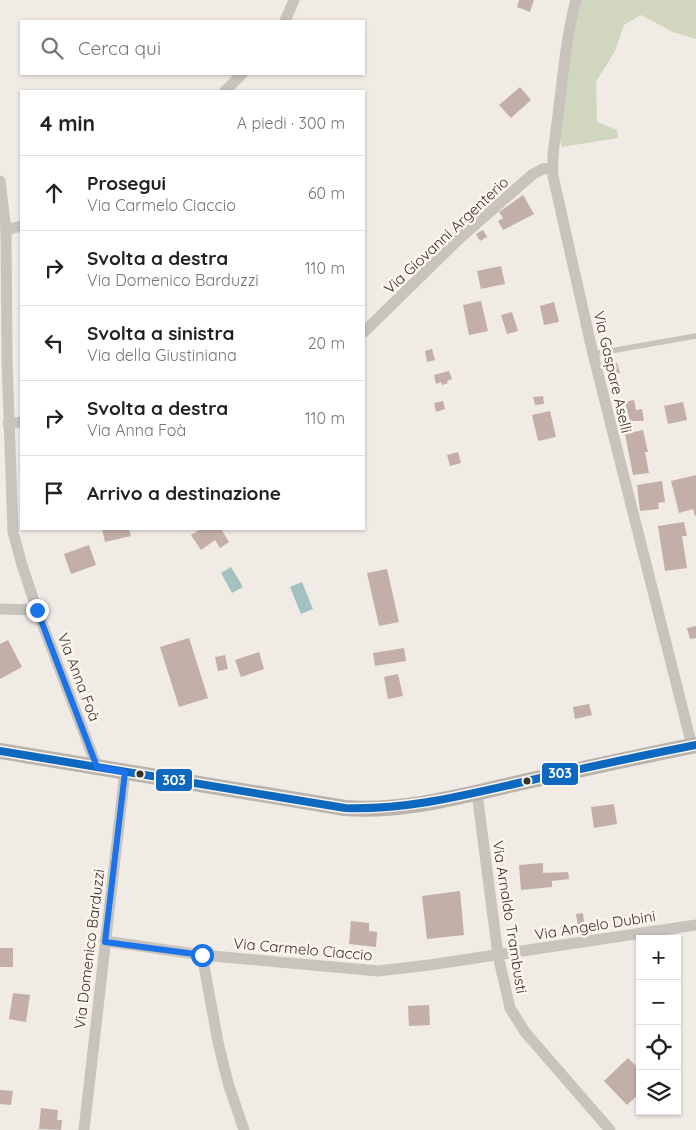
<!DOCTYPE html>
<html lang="it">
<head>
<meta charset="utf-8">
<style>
  :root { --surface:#fff; --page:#f6f6f6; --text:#222; --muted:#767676; --line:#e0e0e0 }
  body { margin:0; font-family:Quicksand,sans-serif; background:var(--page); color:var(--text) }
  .controls { position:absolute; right:15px; bottom:15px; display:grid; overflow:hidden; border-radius:0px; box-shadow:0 1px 4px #0004 }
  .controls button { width:45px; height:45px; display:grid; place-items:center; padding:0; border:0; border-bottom:1px solid var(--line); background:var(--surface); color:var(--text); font:25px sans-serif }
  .stop { position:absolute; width:15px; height:15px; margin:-11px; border:4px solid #1a73e8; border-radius:50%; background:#fff }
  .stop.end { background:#1a73e8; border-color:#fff; box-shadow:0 1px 5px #0008 }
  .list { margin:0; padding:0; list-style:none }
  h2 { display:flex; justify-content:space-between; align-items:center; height:65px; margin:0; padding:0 20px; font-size:21px }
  h2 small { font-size:16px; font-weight:400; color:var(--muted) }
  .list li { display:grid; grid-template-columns:32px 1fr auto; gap:15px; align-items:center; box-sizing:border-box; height:75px; padding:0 20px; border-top:1px solid var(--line) }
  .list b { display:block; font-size:19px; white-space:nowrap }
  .list p { margin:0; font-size:16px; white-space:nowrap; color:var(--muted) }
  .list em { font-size:16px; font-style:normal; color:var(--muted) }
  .icon { flex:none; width:28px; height:28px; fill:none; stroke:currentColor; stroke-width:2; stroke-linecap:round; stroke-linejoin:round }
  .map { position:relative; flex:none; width:696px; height:1130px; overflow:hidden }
  .search { position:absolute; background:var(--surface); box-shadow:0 1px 4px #0004; left:20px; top:20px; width:345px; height:55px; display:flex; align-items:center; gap:12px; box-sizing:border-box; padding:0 18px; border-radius:0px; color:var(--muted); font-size:19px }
  .panel { position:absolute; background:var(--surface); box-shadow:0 1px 4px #0004; left:20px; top:90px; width:345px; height:440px; border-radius:0px }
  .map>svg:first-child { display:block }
</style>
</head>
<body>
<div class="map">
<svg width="696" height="1130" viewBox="0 0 696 1130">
  <rect width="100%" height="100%" fill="#f0ebe5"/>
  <polygon fill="#d1d6bf" points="580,0 696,0 696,39 673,32 641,15 624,25 615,51 596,82 597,122 617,130 618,138 562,147 560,141 565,87"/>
  <g fill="#a1c2c1">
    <polygon points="231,567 243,587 232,593 221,573"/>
    <polygon points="302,582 313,609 301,614 290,587"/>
  </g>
  <g fill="#c3afa7">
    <polygon points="519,0 534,0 530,12 517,7"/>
    <polygon points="520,87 531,100 511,118 499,105"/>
    <polygon points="523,195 534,214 503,230 498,221 503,218 499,212"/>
    <polygon points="483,230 487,237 480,241 476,234"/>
    <polygon points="501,266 505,284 481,289 477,271"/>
    <polygon points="481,301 488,331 469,335 463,305"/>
    <polygon points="554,302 559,322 544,325 540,306"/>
    <polygon points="512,312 518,331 507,334 501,315"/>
    <polygon points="432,349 435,360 427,362 425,351"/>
    <polygon points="617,363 620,373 613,375 610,365"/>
    <polygon points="449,371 452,379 447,381 448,383 442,385 441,382 436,384 434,375"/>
    <polygon points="543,396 544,404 535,405 533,397"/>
    <polygon points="634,400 636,410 642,409 644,421 630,421 625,402"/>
    <polygon points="443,401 445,409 436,412 434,403"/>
    <polygon points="683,402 687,420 668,424 664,406"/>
    <polygon points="550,411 556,437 538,441 532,415"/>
    <polygon points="643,430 648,452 645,452 649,473 633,475 625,434"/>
    <polygon points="458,452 461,463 450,466 447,455"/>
    <polygon points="696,475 696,516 695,516 693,509 679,513 671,481"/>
    <polygon points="662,481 665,502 658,503 659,509 640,511 637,485"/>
    <polygon points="684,522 687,536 682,536 687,568 665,571 658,526"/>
    <polygon points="102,529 129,529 131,536 105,542"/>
    <polygon points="201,529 221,529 229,542 220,548 215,540 201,550 191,535"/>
    <polygon points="89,545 96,565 71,574 64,554"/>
    <polygon points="387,569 399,622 379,626 367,573"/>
    <polygon points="696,626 696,638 690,639 687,628"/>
    <polygon points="189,638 208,698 179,707 160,647"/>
    <polygon points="8,640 22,667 0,679 0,644"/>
    <polygon points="404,648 406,661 375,666 373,653"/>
    <polygon points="259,652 264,669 241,677 235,660"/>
    <polygon points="225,655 228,669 218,671 215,657"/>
    <polygon points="398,674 403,696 388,699 384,677"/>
    <polygon points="589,704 592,715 575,719 573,707"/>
    <polygon points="614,804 617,824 594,828 591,807"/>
    <polygon points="543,863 543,873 568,872 569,879 552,881 552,887 521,890 519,865"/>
    <polygon points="460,891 464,935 427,939 422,896"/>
    <polygon points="583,913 585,932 579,932 576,914"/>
    <polygon points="351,921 369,923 369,931 377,932 376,947 349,944"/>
    <rect x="0" y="948" width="13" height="19"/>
    <polygon points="13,993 30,995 26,1022 9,1019"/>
    <polygon points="429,1005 430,1025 409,1026 408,1006"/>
    <polygon points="628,1058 640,1070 640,1093 627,1105 604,1081"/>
    <polygon points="0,1090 13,1091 11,1105 0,1104"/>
    <polygon points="41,1108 58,1110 57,1120 62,1120 61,1130 39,1129"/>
  </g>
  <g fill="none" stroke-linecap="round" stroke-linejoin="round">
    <polyline stroke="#c9c3be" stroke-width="5.5" points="593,354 696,336"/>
    <g stroke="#c9c3be" stroke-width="11">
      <path d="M576,0C566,37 563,76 558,115C556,135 551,156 553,176L593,354L692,746"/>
      <polyline points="285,21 294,0"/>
      <polyline points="225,91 242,74"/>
      <polyline points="0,181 6,230 7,360 13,532 22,565 37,610 97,767"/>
      <polyline points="6,230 21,226"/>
      <polyline points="364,332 460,238 533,174 543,169 552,168"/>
      <polyline points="8,424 21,422"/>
      <polyline points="0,609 37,610"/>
      <polyline points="477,793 498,955 510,1008 525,1032 610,1130"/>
      <polyline points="105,941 202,955 378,971 429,965 696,925"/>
      <polyline points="202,955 218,1042 228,1083 244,1130"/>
      <polyline points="84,1130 125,772"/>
    </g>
    <path stroke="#bab3ae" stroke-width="16" d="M0,751L345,808C403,812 458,797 514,784C574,771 635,757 696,745"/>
    <g stroke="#fbf5ee" stroke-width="11">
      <path id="bus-1" d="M0,751L345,808C403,810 457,797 514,784C574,770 635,757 696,745"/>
    </g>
    <use href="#bus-1" stroke="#0c69bf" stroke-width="8"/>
  </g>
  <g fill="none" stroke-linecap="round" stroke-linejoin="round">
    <polyline stroke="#1a73e8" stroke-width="6" points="37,610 97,767 125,772 105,942 202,955"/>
  </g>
  <g fill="#3b302b" stroke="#fbf5ee" stroke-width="2">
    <circle cx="140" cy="774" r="4.5"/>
    <circle cx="527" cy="781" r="4.5"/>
  </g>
  <g text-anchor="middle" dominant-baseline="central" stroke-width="5" stroke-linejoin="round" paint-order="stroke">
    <g font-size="15" fill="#3b302b" stroke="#fbf5ee">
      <text transform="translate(446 235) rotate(-43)">Via Giovanni Argenterio</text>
      <text transform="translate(613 372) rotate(77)">Via Gaspare Aselli</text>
      <text transform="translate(79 677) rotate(69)">Via Anna Foà</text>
      <text transform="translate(510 917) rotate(81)">Via Arnaldo Trambusti</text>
      <text transform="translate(595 925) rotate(-9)">Via Angelo Dubini</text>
      <text transform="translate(89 949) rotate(-83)">Via Domenico Barduzzi</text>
      <text transform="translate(303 949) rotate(5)">Via Carmelo Ciaccio</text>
    </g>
  </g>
  <g stroke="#fbf5ee" stroke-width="2">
    <rect x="541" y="762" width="38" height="24" rx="5" fill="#0c69bf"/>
    <rect x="155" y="768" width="38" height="24" rx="5" fill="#0c69bf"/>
  </g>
  <g font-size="14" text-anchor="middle" font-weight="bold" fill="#fff">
    <text x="560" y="778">303</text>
    <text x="174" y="785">303</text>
  </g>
</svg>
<div class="controls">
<button>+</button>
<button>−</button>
<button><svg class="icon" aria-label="locate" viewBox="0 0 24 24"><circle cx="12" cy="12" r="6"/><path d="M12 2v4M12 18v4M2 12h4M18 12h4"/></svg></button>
<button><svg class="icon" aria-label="layers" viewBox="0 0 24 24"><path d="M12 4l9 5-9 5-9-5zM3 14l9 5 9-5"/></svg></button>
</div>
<div class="stop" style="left:202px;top:955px"></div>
<div class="stop end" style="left:37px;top:610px"></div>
<div class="search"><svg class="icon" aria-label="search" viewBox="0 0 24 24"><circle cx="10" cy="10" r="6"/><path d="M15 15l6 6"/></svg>Cerca qui</div>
<section class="panel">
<h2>4 min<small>A piedi · 300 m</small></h2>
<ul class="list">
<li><svg class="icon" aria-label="ahead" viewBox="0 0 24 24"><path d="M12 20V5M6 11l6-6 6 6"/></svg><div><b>Prosegui</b><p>Via Carmelo Ciaccio</p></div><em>60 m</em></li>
<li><svg class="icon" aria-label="right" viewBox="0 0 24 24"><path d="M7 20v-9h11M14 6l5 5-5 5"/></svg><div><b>Svolta a destra</b><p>Via Domenico Barduzzi</p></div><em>110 m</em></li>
<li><svg class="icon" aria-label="left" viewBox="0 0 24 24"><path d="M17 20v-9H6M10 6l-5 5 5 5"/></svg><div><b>Svolta a sinistra</b><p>Via della Giustiniana</p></div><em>20 m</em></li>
<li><svg class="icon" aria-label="right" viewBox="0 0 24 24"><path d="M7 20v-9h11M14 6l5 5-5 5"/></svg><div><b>Svolta a destra</b><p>Via Anna Foà</p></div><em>110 m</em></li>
<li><svg class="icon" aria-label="arrive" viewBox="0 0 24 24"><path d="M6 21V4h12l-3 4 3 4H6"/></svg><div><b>Arrivo a destinazione</b></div></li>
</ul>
</section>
</div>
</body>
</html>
